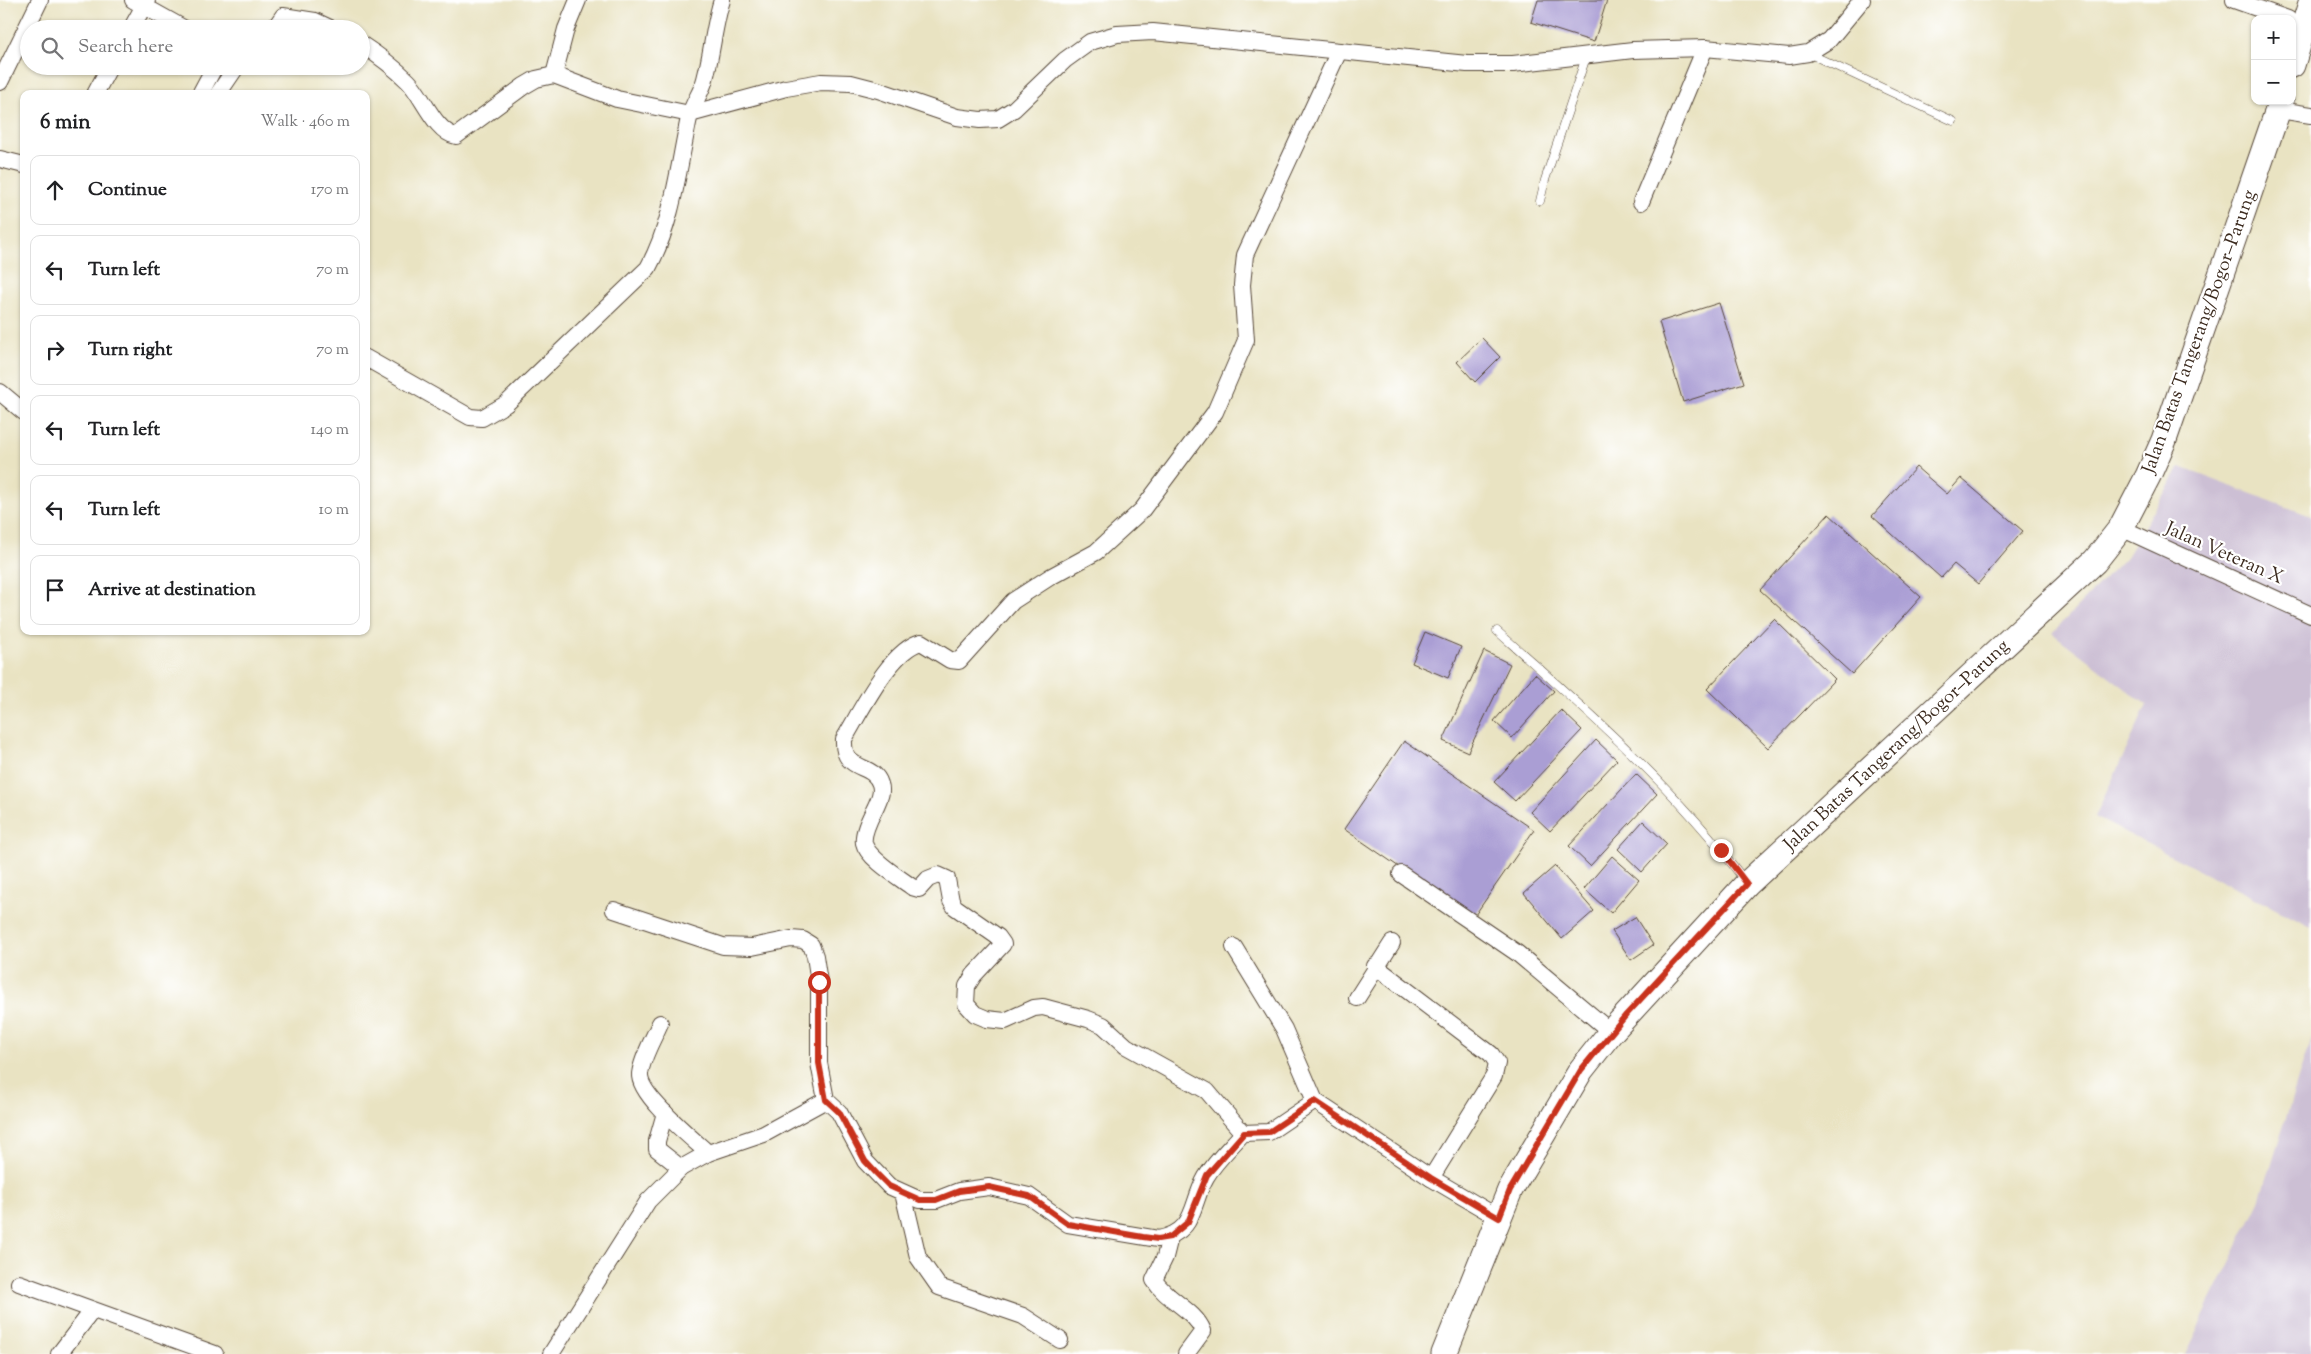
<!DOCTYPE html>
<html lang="en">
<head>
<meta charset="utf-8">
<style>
  :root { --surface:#fff; --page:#f6f6f6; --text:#202124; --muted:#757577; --line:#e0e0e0 }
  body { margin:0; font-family:"Sorts Mill Goudy",serif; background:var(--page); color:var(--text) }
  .controls { position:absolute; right:15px; top:15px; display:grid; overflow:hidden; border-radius:10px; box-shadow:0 1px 4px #0004 }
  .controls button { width:45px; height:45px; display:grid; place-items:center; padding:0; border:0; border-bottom:1px solid var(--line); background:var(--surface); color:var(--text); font:25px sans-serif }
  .stop { position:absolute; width:15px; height:15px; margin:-11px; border:4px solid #c8321e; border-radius:50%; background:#fff }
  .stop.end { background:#c8321e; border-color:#fff; box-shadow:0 1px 5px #0008 }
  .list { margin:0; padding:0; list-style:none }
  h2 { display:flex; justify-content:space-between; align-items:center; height:65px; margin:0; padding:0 20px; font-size:21px }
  h2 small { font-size:16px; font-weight:400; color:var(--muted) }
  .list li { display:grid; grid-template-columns:32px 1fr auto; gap:15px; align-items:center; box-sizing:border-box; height:70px; margin:0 10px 10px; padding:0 10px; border:1px solid var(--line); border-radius:10px }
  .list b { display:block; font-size:19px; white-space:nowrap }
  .list em { font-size:16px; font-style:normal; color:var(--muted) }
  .icon { flex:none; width:28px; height:28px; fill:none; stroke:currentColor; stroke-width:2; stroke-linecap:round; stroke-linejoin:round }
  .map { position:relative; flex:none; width:2311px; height:1354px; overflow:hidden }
  .search { position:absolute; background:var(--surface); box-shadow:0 1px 4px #0004; left:20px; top:20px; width:350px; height:55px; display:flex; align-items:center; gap:12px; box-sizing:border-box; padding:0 18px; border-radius:28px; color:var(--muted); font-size:19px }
  .panel { position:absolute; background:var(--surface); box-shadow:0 1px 4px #0004; left:20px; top:90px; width:350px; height:545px; border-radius:10px }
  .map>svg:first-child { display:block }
</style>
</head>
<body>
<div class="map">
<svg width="2311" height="1354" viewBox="0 0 2311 1354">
  <rect width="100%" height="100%" fill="#fff"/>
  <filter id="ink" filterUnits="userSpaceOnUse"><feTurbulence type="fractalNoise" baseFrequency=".02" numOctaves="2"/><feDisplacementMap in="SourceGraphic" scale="10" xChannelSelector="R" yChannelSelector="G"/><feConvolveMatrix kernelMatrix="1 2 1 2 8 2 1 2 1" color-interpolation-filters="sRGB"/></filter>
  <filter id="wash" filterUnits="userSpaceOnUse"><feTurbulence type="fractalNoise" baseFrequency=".0096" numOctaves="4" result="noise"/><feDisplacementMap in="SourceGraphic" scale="20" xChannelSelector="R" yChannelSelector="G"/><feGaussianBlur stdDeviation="1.12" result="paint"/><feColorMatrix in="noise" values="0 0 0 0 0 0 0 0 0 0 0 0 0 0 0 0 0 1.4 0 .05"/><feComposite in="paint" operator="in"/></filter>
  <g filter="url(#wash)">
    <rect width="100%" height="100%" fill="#e9e3c2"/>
    <g fill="#ccbfd4">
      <polygon points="2180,467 2311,516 2311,927 2095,817 2147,705 2052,633 2126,557"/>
      <polygon points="2311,1037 2311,1354 2185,1354 2260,1201"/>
    </g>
    <g id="blocks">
      <g fill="#aa9ed4">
        <polygon points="1538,0 1607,0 1594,42 1531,22"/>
        <polygon points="1719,303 1744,383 1683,402 1659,322"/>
        <polygon points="1482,338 1500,357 1475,382 1457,362"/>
        <polygon points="1916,467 1947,494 1961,478 2023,531 1978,584 1954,564 1941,578 1872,516"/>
        <polygon points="1829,514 1921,597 1852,674 1760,590"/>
        <polygon points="1774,619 1835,679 1768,748 1707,689"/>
        <polygon points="1425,632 1461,647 1448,678 1412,663"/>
        <polygon points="1484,651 1510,664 1468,752 1443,741"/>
        <polygon points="1535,674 1554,691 1512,738 1494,721"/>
        <polygon points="1561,710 1582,730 1515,801 1494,782"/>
        <polygon points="1596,740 1617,760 1550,831 1530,812"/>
        <polygon points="1404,741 1534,830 1473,918 1344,829"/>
        <polygon points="1636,774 1657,794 1590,866 1569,846"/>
        <polygon points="1643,821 1667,844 1642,872 1618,849"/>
        <polygon points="1612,856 1639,880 1611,913 1584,889"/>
        <polygon points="1555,866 1594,911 1562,939 1524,893"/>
        <polygon points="1635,917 1653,945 1631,960 1612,931"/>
      </g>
    </g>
  </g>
  <g filter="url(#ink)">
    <use href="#blocks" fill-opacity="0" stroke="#554637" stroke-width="1"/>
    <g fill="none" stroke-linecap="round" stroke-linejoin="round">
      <g stroke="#554637" stroke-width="9">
        <g id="lane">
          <polyline points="1810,54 1953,121"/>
          <polyline points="1540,201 1545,180 1587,54"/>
          <path d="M1497,631C1585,709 1674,786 1745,881"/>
        </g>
      </g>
      <g stroke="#554637" stroke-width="18">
        <g id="street">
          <polyline points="133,0 185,29"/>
          <polyline points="2234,0 2288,19"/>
          <polyline points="131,29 147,0"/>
          <polyline points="274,29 283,16 315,21 332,29"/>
          <path d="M361,44C378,55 394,67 408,81C423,96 435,132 456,136L524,86L536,79L554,75L617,99L690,114L786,88L821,82L851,83L878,90L957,117L980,120L998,119L1014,109L1065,60L1090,42L1117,34L1153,32L1467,64H1513L1633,50L1705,48L1789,56L1808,53L1829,40L1862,0"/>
          <polyline points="554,75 566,29 578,0"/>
          <polyline points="0,82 40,0"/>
          <polyline points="95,94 110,66"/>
          <polyline points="200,94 215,66"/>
          <polyline points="218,94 237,66"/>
          <polyline points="2279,110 2311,115"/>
          <polyline points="0,159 24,165"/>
          <polyline points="1641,202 1705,48"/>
          <path d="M366,358L470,417L482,418L506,404L648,268C673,222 678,169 689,118C692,104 702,92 705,79C712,53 714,25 722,0"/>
          <polyline points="0,392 24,412"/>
          <polyline points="2121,528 2311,615"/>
          <polyline points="1401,874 1517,953 1611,1032"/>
          <path d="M614,910L723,946L752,947L791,939L803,940L811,945L815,956L819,982V1063L826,1100L839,1112L865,1161L889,1186L920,1200H936L959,1191L989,1187L1029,1196L1068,1224L1158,1239C1197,1232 1190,1205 1206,1177C1216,1160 1231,1147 1243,1133L1269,1132L1315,1101L1431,1178L1499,1218"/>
          <polyline points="1234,947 1284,1029 1315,1101"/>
          <polyline points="1375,966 1491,1054 1497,1063 1494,1076 1431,1178"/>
          <polyline points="1357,998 1392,943"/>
          <path d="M660,1023C654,1038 642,1057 640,1074C638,1095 693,1139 708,1153"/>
          <polyline points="665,1113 657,1141 657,1149 681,1168"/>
          <path d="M1243,1133L1207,1091L1126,1046L1103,1025L1088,1019L1043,1007L1034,1008L1005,1021L987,1019L975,1014L966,1004L967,986L974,975L1003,944L998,937L955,907L951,901L947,879L938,875L928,879L919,889L912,887C900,878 867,858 864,843C862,832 872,815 876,806C879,799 883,792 880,784C873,761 842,774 844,739C860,713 890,650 921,642L950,660L959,661L1013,601L1050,577L1096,552L1142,510L1215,412L1246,340L1242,285L1245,255L1339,51"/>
          <polyline points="903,1193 918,1257 939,1287 1023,1316 1060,1340"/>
          <path d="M1170,1237L1165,1257L1154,1280C1167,1301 1194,1309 1203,1331L1186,1354"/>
          <polyline points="19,1283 215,1354"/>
          <polyline points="59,1354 92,1311"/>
          <polyline points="551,1354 648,1201 681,1168 708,1153 764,1134 826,1100"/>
        </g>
      </g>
      <g stroke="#554637" stroke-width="27">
        <g id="primary">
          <polyline points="2292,65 2311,3"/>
          <polyline points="1444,1354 1510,1190 1581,1070 1611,1032 1747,884 2095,561 2121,528 2148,476 2164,440 2281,101"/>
        </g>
      </g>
      <use href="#lane" stroke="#fff" stroke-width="8"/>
      <use href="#street" stroke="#fff" stroke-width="16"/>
      <use href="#primary" stroke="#fff" stroke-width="25"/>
    </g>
  </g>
  <g fill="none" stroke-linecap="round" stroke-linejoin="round" filter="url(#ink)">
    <polyline stroke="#c8321e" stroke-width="6" points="819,982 819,1063 826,1100 839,1112 865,1161 877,1174 889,1186 920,1200 936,1200 959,1191 989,1187 1029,1196 1068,1224 1143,1237 1158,1239 1170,1237 1188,1222 1207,1175 1244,1133 1269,1132 1315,1101 1431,1178 1499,1218 1510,1190 1581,1070 1626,1015 1747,884 1721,850"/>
  </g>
  <g text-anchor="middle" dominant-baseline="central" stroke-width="4.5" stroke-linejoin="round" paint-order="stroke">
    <g font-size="19" fill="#3b2a1e" stroke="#fff">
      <text transform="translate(2200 332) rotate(-70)">Jalan Batas Tangerang/Bogor–Parung</text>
      <text transform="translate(2224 554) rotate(24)">Jalan Veteran X</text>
      <text transform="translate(1897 746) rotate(-43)">Jalan Batas Tangerang/Bogor–Parung</text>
    </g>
  </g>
</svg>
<div class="controls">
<button>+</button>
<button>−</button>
</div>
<div class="stop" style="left:819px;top:982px"></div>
<div class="stop end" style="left:1721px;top:850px"></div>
<div class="search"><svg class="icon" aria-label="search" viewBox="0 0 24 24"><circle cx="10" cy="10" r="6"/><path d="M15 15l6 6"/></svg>Search here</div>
<section class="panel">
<h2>6 min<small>Walk · 460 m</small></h2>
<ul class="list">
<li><svg class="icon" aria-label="ahead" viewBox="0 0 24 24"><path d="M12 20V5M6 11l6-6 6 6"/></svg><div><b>Continue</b></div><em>170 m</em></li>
<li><svg class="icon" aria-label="left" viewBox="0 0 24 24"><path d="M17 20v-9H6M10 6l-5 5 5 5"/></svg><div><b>Turn left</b></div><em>70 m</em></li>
<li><svg class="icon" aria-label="right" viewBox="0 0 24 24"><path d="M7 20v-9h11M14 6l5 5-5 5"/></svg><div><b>Turn right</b></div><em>70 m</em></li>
<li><svg class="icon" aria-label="left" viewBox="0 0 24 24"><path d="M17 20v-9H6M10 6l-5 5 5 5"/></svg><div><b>Turn left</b></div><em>140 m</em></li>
<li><svg class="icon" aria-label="left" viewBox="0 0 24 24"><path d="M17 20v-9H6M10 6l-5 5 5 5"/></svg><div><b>Turn left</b></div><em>10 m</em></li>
<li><svg class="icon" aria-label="arrive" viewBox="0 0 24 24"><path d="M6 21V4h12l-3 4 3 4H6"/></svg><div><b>Arrive at destination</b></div></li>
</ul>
</section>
</div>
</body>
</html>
